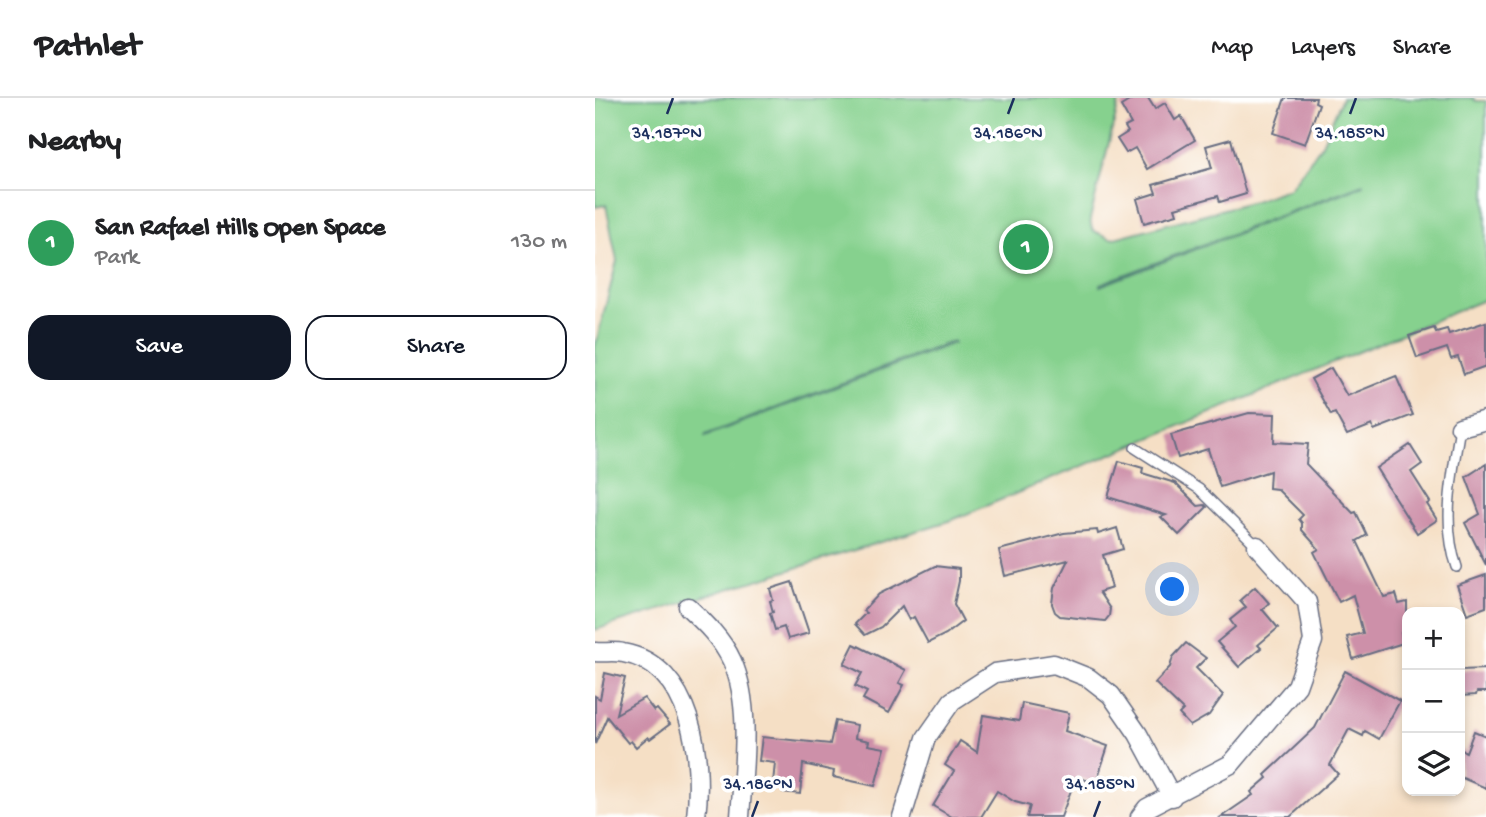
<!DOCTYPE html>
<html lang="en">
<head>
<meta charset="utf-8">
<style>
  :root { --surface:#fff; --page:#f6f6f6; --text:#202124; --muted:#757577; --line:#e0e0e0; --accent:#111827 }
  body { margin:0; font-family:"Gochi Hand",sans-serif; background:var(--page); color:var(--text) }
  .controls { position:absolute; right:21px; bottom:21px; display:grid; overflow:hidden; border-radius:14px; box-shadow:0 4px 10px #0003 }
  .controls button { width:63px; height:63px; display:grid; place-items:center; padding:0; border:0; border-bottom:2px solid var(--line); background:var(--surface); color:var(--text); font:35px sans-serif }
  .you { position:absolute; left:578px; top:492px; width:24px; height:24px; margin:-18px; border:5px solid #fff; border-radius:50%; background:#1a73e8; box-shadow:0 0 0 10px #1a73e833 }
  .badge { display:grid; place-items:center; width:46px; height:46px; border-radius:50%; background:var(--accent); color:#fff; font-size:23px; font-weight:700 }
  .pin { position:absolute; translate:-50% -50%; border:4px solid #fff; box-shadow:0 2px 7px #0006 }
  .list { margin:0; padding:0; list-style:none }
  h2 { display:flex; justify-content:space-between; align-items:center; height:91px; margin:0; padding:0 28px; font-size:30px }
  h2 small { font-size:23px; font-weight:400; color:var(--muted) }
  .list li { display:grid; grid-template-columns:46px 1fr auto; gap:21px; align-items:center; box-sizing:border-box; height:105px; padding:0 28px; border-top:2px solid var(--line) }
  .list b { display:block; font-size:26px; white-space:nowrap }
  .list p { margin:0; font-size:23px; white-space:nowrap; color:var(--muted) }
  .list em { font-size:23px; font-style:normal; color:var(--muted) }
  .actions { display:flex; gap:14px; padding:21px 28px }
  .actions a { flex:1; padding:16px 0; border:2px solid var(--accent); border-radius:21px; text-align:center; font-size:24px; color:var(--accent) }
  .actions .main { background:var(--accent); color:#fff }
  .icon { flex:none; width:38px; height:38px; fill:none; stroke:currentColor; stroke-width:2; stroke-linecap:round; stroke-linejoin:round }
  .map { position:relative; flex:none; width:891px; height:719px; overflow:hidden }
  header { display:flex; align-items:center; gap:42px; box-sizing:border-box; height:98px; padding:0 35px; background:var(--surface); border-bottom:2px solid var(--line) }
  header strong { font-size:33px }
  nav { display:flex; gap:38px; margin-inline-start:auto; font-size:24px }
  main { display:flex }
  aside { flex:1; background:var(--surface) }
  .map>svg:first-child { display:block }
</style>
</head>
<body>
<header>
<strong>Pathlet</strong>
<nav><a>Map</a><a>Layers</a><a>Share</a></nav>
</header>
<main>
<aside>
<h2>Nearby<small></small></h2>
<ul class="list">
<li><span class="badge" style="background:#2e9e5b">1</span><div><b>San Rafael Hills Open Space</b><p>Park</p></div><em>130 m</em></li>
</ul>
<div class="actions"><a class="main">Save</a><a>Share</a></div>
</aside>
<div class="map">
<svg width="891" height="719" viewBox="0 0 891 719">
  <rect width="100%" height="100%" fill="#fff"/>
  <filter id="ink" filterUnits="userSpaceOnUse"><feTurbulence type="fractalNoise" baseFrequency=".0143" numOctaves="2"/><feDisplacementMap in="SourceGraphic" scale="14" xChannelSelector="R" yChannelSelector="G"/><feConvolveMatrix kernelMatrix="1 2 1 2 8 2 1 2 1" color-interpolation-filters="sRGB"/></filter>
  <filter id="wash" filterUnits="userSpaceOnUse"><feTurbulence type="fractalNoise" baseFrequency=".00686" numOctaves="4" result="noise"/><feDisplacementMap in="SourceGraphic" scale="28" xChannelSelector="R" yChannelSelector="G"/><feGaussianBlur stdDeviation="1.57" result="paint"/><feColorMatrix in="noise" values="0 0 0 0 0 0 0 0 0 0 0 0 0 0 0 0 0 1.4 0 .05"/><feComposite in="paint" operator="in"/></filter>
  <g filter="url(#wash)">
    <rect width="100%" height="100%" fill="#f5dfc5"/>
    <path fill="#86d18e" stroke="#508076" stroke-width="2" fill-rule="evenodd" d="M0,0H525L495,121L497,132L516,141L659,103L695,90L727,46L747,0H878L881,3H891V201L357,422L0,532V249L22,163L11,107L0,109ZM768,86V87L505,188V186ZM358,243L359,245L110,338V337Z"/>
    <g id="blocks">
      <g fill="#cd90a9">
        <polygon points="539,0 553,0 560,11 570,5 580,22 586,18 600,42 552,71 540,50 531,55 522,41 533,34 530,29 536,26 526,8"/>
        <polygon points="690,0 721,0 720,4 724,6 710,46 678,35"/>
        <polygon points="636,41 651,96 625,104 623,98 580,110 582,116 549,125 542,101 561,95 558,87 617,70 611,48"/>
        <polygon points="891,224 891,268 869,276 863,259 856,261 852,250 822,260 814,238 839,230 841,234 852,231 854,236"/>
        <polygon points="736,270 752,298 801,278 818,317 779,332 777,327 752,337 740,315 736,317 716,281"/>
        <polygon points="654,315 680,316 679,344 713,346 711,366 758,415 761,414 772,437 762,443 789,499 801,496 804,506 812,504 812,533 806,535 808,545 758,561 752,539 768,535 758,497 744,504 719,454 724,451 707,432 707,425 704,421 708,417 682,391 674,390 675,373 625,389 613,351 583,360 576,337"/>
        <polygon points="815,347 827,366 816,374 835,404 832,406 842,422 822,435 781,370"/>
        <polygon points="524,363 548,370 547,375 580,385 603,408 610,407 612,409 584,437 566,419 571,417 513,399"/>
        <polygon points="891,366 891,467 870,425 885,416 871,379"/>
        <polygon points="522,430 528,451 508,457 517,490 504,494 515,511 514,518 510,523 465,518 460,514 457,506 459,490 473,462 410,478 404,452 469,435 502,432 503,436"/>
        <polygon points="340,468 364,471 364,483 359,506 368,523 351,536 333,545 319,519 314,522 307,508 286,529 270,537 260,526 271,515 268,513 284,496"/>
        <polygon points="891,477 891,509 872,516 862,487"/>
        <polygon points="197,484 214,535 193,541 189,529 180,532 175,515 178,514 175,503 178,502 175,491"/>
        <polygon points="660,489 674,505 667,511 683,530 663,547 666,550 644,569 622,544 640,529 635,522 651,509 645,502"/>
        <polygon points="591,545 611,560 601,570 628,597 614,617 595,628 584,616 588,612 560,585 575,569 578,559"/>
        <polygon points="259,546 311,572 304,585 309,587 294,615 268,601 272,594 260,588 267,575 249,566"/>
        <polygon points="891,571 891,594 882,594 881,597 865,598 865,572"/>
        <polygon points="750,573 805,603 784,641 770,633 768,638 754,631 735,667 743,676 695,719 626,719 658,697 656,694 672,680 670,677 720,630"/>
        <polygon points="10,575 30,580 21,616 49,600 59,613 62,611 75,626 55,641 53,639 41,649 36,643 33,645 12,619 0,646 0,598 5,601"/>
        <polygon points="427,605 474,615 470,633 513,648 501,685 481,679 466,719 432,719 435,708 420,704 402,693 386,719 357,719 338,708 359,673 350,667 365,643 382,654 388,617 424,623"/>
        <polygon points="240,623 262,627 260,640 274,643 273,647 290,650 280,688 238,679 239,673 208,666 205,696 188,694 189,686 178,685 180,665 164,663 167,639 235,646"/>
        <polygon points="879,633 891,638 891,690 865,679 865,651 871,654"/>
      </g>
    </g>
  </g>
  <g filter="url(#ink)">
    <use href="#blocks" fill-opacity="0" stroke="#676d82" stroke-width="2"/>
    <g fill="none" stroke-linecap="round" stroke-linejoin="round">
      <g stroke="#676d82" stroke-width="12">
        <g id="lane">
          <polyline points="540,350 604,391 662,448"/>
          <path d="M862,469C846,425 858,374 865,329"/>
        </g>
      </g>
      <g stroke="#676d82" stroke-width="21">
        <g id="street">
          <polyline points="865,329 891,322"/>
          <path d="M93,509C110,525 127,541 137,563C157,607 148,672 145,719"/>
          <path d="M0,554C9,555 19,553 28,555C98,567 108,663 101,719"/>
          <polyline points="307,719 331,640 357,603 400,575 459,566 494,580 516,597 543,636 577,699"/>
          <polyline points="545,719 552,710 636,666 702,588 718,543 712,504 662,448"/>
        </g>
      </g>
      <use href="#lane" stroke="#fff" stroke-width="9"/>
      <use href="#street" stroke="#fff" stroke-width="18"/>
    </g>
  </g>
  <path fill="none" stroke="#1b2f5e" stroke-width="2.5" d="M72,16L78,0M413,16L419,0M755,16L761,0M157,719L163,703M499,719L505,703"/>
  <g font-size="18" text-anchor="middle" fill="#1b2f5e" stroke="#fff" stroke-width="7" stroke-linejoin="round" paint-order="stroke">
    <text x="72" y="40">34.187°N</text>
    <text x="413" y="40">34.186°N</text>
    <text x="755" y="40">34.185°N</text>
    <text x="163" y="691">34.186°N</text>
    <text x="505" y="691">34.185°N</text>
  </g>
</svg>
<div class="controls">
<button>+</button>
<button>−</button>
<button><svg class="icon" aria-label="layers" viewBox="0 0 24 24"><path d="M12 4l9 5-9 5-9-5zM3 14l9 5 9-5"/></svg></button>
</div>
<div class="you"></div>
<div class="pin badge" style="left:431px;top:149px;background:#2e9e5b">1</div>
</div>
</main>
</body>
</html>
